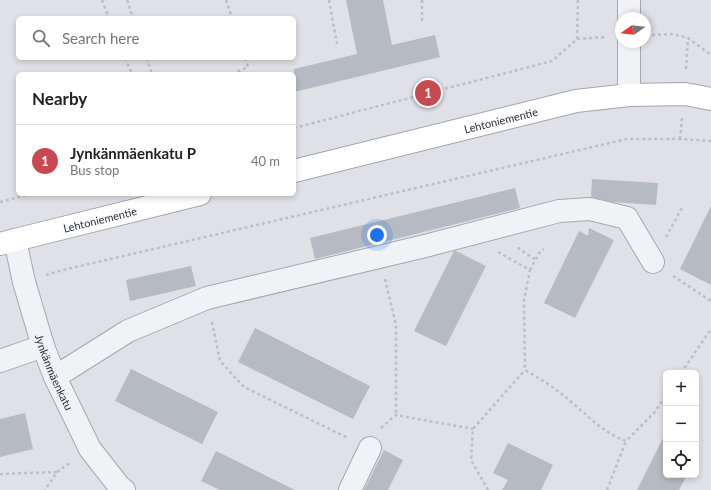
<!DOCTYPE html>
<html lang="en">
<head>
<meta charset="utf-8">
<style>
  :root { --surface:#fff; --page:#f2f2f2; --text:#222; --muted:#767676; --line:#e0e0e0; --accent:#c54a51 }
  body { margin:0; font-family:Lato,sans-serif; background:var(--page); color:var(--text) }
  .controls { position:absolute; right:12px; bottom:12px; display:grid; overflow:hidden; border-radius:6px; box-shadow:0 2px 6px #0003 }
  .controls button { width:36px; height:36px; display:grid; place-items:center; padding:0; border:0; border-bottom:1px solid var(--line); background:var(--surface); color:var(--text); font:20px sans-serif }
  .compass { position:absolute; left:615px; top:12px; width:36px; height:36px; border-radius:50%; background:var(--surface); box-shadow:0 2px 6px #0003; rotate:256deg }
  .you { position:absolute; left:377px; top:235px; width:14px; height:14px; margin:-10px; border:3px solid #fff; border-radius:50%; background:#1a73e8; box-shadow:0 0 0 6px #1a73e833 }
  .badge { display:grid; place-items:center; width:26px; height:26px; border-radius:50%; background:var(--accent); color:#fff; font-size:13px; font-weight:700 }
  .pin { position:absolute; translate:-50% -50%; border:2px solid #fff; box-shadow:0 1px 4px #0006 }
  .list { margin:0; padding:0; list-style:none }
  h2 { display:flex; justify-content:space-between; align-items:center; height:52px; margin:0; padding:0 16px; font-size:17px }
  h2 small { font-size:13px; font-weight:400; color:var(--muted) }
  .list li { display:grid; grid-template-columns:26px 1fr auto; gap:12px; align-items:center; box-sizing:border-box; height:72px; padding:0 16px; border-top:1px solid var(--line) }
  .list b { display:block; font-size:15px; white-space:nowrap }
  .list p { margin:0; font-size:13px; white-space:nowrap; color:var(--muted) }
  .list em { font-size:13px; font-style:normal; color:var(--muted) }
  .icon { flex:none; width:22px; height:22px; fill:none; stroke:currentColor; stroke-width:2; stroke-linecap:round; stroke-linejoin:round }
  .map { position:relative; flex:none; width:711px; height:490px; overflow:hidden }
  .search { position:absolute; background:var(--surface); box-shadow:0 2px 6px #0003; left:16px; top:16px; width:280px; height:44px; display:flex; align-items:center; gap:10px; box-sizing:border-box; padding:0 14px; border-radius:6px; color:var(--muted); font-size:15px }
  .panel { position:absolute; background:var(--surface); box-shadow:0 2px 6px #0003; left:16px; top:72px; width:280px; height:124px; border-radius:6px }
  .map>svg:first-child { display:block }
</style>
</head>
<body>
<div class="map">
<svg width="711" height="490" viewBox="0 0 711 490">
  <rect width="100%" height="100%" fill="#dfe1e7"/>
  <g fill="#b6bac3">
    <polygon points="346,0 383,0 392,45 435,35 440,57 294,92 294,69 357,54"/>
    <polygon points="592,179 658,183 656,205 612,202 591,197"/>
    <polygon points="515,188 520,208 315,259 310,238"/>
    <polygon points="711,206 711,285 680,269"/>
    <polygon points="589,228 614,240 575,318 544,303 579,231 588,236"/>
    <polygon points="454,251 456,251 486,266 446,346 414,331"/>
    <polygon points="191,266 196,286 130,301 126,280"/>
    <polygon points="255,328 370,386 353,419 238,362"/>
    <polygon points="131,369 218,412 202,444 115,401"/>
    <polygon points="25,413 33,449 0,457 0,419"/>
    <polygon points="665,434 666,435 666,475 687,475 679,490 637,490"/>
    <polygon points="508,443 553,465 541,490 502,490 508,480 493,473"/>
    <polygon points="384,450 403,460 388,490 364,490"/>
    <polygon points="216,451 295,490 220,490 201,481"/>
  </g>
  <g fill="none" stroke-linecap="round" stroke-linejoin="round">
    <g stroke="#a5a8b1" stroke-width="24">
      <g id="minor">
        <polyline points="629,0 629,18"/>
        <polyline points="629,42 629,95"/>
        <path id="s1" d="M15,240L24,282L43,346L55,377L90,449L119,486L124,490"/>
        <polyline points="0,361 43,346"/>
        <polyline points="55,377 128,331 207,298 425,246 559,211 590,209 627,218 653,262"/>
        <polyline points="350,490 370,448"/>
      </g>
    </g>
    <g stroke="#9fa5b2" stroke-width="24">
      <g id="major">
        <path id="s2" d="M294,171L576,101L629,95L685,94L711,99"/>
        <path id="s3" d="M0,244L15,240L200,194"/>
      </g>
    </g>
    <g stroke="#bdbfc6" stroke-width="2.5" stroke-dasharray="3 3" stroke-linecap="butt">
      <polyline points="102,0 109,18"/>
      <polyline points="127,0 133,18"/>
      <polyline points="226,0 232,18"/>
      <polyline points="329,0 337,44"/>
      <polyline points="422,0 422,22"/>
      <polyline points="652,35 673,34 688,38 711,55"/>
      <polyline points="577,39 578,0"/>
      <polyline points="125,58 132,74"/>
      <polyline points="147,58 152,74"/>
      <polyline points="686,69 688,38"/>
      <polyline points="232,74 248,67 245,58"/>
      <polyline points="294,128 552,61 577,39 607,37"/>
      <polyline points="680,139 682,118"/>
      <polyline points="0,202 31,194"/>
      <polyline points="666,237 683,206"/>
      <polyline points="519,247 519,249 536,260"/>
      <path d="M498,252L530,270L524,300L525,370C537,377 549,384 559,392C581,408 600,432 626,441L654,413L666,395"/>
      <polyline points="530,270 539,253 544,249"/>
      <polyline points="46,275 63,270 627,139 680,139 711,141"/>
      <polyline points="673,276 711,301"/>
      <polyline points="385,279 396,325 396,415"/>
      <polyline points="212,322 220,361 244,387 348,438"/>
      <polyline points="681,373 711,329"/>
      <polyline points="381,428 396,415 473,429"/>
      <polyline points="57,472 70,463"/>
      <polyline points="0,474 57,472 45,490"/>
      <polyline points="488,490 471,460 473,429 525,370"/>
      <polyline points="607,490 626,441"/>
    </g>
    <use href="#minor" stroke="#f1f2f6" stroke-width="22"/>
    <use href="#major" stroke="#fff" stroke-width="22"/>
  </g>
  <g text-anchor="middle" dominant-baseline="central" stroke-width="3.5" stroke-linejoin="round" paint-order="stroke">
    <g font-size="11" fill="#292e3d" stroke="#eef0f5">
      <text stroke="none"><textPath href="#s2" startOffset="213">Lehtoniementie</textPath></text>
      <text stroke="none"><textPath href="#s3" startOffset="103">Lehtoniementie</textPath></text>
      <text stroke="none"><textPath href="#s1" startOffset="138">Jynkänmäenkatu</textPath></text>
    </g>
  </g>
</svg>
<div class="controls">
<button>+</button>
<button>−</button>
<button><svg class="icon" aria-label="locate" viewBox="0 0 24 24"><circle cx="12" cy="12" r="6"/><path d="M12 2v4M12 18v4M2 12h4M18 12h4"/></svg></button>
</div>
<svg class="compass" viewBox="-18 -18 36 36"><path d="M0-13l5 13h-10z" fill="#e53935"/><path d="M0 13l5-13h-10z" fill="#767676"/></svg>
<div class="you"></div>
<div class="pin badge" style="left:428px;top:93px">1</div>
<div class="search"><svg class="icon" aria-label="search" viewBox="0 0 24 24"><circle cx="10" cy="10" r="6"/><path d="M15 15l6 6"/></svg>Search here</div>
<section class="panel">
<h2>Nearby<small></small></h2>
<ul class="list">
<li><span class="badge">1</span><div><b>Jynkänmäenkatu P</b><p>Bus stop</p></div><em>40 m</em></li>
</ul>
</section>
</div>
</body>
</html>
